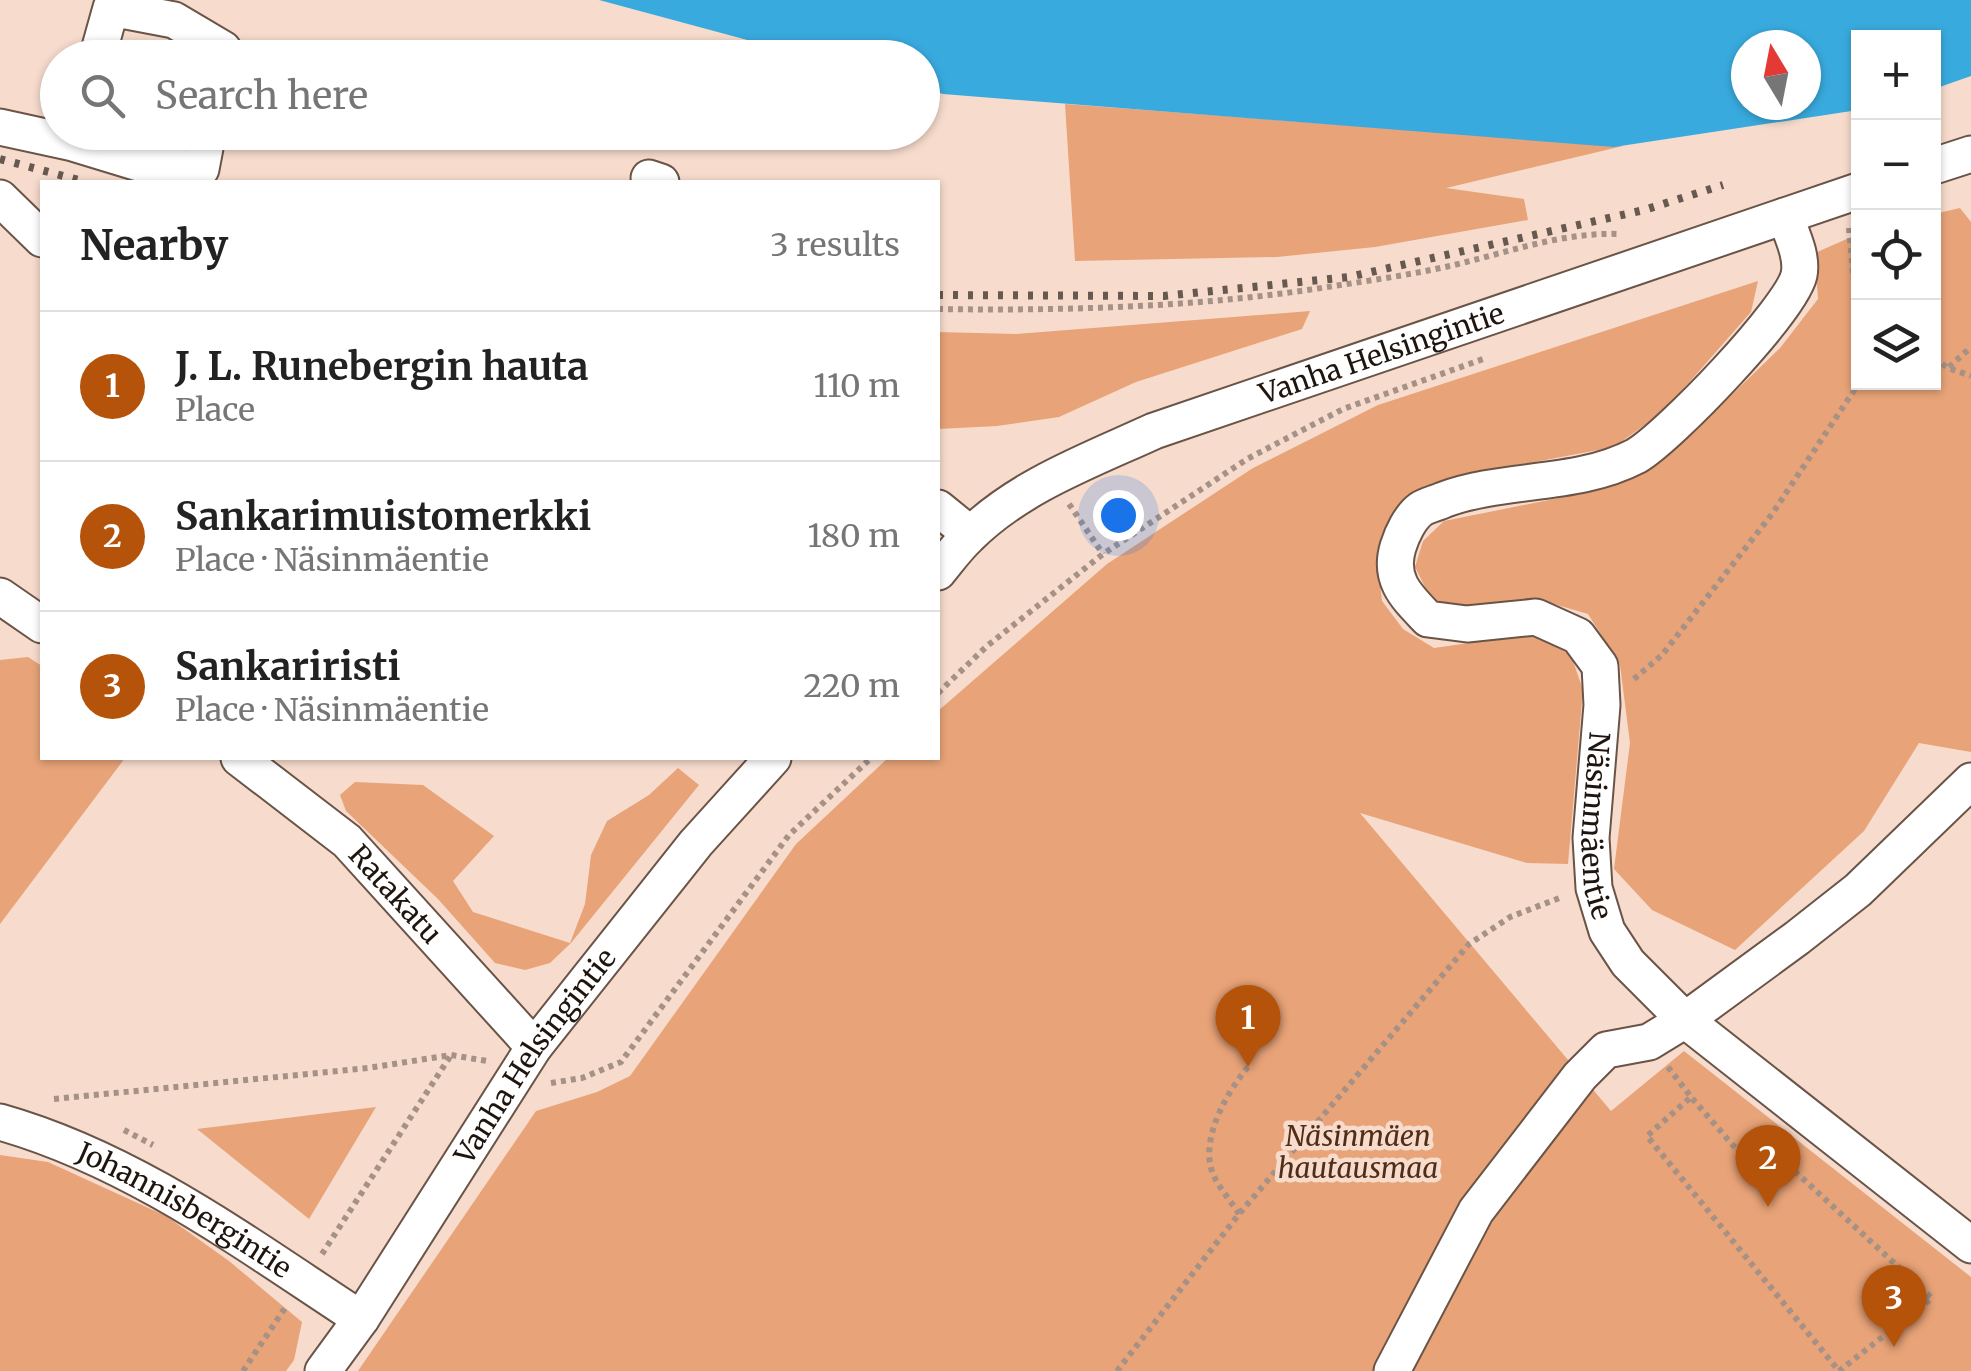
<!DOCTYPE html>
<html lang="en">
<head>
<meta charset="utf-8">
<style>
  :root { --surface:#fff; --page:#f6f6f6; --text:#222; --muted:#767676; --line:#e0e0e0; --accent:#b45309 }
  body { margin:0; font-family:Merriweather,serif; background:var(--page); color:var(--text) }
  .controls { position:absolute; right:30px; top:30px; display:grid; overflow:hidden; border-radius:0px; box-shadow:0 2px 8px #0004 }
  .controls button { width:90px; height:90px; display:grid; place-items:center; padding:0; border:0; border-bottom:2px solid var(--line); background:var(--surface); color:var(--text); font:50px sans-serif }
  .compass { position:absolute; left:1731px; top:30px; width:90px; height:90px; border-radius:50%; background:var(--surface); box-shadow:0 2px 8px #0004; rotate:350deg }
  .you { position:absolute; left:1118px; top:515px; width:35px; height:35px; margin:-25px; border:8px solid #fff; border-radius:50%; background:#1a73e8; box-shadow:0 0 0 15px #1a73e833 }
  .badge { display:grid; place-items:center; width:65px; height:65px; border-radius:50%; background:var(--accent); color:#fff; font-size:32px; font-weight:700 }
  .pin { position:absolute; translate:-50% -82px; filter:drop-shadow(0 2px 5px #0008) }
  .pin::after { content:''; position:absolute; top:52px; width:35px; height:30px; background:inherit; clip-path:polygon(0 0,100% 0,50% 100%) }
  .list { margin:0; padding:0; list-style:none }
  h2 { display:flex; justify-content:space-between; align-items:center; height:130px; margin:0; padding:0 40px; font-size:42px }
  h2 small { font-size:32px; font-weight:400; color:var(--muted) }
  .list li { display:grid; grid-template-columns:65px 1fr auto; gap:30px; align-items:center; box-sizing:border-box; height:150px; padding:0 40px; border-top:2px solid var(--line) }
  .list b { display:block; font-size:38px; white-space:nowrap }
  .list p { margin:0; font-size:32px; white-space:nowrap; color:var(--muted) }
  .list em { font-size:32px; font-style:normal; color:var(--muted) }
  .icon { flex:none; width:55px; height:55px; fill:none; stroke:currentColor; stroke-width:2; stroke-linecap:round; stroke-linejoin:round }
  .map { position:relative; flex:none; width:1971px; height:1371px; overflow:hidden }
  .search { position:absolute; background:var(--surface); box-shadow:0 2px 8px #0004; left:40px; top:40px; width:900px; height:110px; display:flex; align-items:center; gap:25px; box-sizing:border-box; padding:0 35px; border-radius:55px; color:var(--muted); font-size:38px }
  .panel { position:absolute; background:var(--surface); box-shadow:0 2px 8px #0004; left:40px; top:180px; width:900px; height:580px; border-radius:0px }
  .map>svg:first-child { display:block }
</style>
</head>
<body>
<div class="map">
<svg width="1971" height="1371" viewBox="0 0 1971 1371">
  <rect width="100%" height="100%" fill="#f7dccd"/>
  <g fill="#e8a378">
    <polygon points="1065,104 1623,146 1446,188 1524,199 1528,220 1375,247 1277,257 1075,261"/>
    <polygon points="1960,208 1971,222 1971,752 1919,743 1864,831 1735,950 1652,910 1614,869 1630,743 1620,665 1588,614 1540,600 1466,607 1431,599 1415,567 1423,541 1444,521 1559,498 1641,470 1715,411 1780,348 1818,299 1815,253 1858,234 1858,382 1934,382 1934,214"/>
    <polygon points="1758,281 1751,312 1664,411 1614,447 1470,474 1416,491 1387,526 1377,558 1382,601 1403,629 1434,648 1532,634 1571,655 1583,690 1568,864 1527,863 1360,813 1611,1111 1684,1051 1971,1277 1971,1371 358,1371 536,1111 597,1092 630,1076 796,844 888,758 938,758 938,711 1107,564 1253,468 1378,405"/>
    <polygon points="1310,311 1302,329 1136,382 1059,417 997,426 938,429 938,332 1016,334"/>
    <polygon points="28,657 42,666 42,758 125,758 0,924 0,660"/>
    <polygon points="678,768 699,785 571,943 550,963 525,970 495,963 438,899 346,811 340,795 355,782 423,785 494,836 453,881 473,912 570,943 585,904 591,855 607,821 649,795"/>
    <polygon points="376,1107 309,1219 197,1129"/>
    <polygon points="0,1155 48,1162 166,1216 229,1261 302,1322 294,1360 286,1371 0,1371"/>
  </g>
  <path fill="#39aade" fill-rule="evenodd" d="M599,0H1971V76L1934,89V38H1858V110L1614,147L943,94L923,88L922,58L810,57ZM1746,45H1806V105H1746Z"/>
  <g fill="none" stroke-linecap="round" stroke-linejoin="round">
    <g stroke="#6a5447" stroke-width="39">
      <g id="minor">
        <polyline points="97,58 111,8 174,20 223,49 221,58"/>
        <polyline points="0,127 73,143 142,164 201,169 208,132"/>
        <polyline points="1934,166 1971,154"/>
        <polyline points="649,178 661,182"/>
        <polyline points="0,198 42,239"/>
        <path id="s1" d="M1785,216C1791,233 1803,256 1799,275C1791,310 1669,437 1636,456C1577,487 1504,477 1443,500C1437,503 1427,505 1421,509C1410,517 1402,534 1398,547C1388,580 1407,597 1428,619L1467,624L1536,617L1578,636L1600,666L1602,705L1591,838L1594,888L1607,931L1628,963L1685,1020L1971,1245"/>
        <polyline points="938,508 970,534"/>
        <path id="s2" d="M938,572C948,560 957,547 969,536C1019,486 1091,460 1154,431L1858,191"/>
        <polyline points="0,596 42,625"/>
        <path id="s3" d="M239,758L347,841L534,1047"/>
        <path id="s4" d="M0,1122C134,1160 246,1244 361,1319"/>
        <path id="s5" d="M323,1371L361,1319L534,1047L696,843L773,758"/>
        <polyline points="1392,1371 1476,1211 1580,1076 1606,1050 1649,1042 1685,1020 1797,938 1858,890 1971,781"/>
      </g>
    </g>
    <g stroke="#a59185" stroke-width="6" stroke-dasharray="5 5" stroke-linecap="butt">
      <polyline points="1849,228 1853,273 1858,283"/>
      <path d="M938,309C1070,311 1204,307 1334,286C1374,280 1415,274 1454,265C1509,252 1563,232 1619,234"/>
      <polyline points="1934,358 1948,368 1971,376"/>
      <polyline points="1949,367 1971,347"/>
      <polyline points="1069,504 1103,554"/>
      <polyline points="1634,679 1662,655 1772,514 1855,389 1858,378"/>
      <polyline points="938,693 987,646 1103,554 1247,459 1343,409 1486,358"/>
      <polyline points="1668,1067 1691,1097 1647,1136 1839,1371 1932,1298 1786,1163 1764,1181 1691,1097"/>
      <polyline points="551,1083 582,1078 621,1062 789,835 871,758"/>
      <polyline points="54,1099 368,1068 451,1055 487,1061"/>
      <polyline points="124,1130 153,1145"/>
      <path d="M1239,1214C1231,1201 1219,1188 1213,1174C1199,1140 1227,1092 1248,1067"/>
      <polyline points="322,1254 451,1055"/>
      <polyline points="243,1371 287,1305"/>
      <polyline points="1117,1371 1239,1214 1469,944 1510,917 1562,897"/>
    </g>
    <use href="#minor" stroke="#fff" stroke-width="35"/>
    <g stroke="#685950" stroke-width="8" stroke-dasharray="5 10" stroke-linecap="butt">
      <polyline points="0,159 86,182"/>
      <polyline points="938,295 1164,296 1349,277 1644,210 1723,185"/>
    </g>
  </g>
  <g text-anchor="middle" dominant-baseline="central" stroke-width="9" stroke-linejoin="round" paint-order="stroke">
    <g font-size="28" fill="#1e150f" stroke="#f7dccd">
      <text stroke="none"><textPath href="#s2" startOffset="502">Vanha Helsingintie</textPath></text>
      <text stroke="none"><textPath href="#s1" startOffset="1010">Näsinmäentie</textPath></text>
      <text stroke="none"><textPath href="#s3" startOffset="208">Ratakatu</textPath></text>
      <text stroke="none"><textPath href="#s5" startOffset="380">Vanha Helsingintie</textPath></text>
      <text stroke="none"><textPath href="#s4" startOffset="205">Johannisbergintie</textPath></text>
    </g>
    <g font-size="28" font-style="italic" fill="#502d16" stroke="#f7dccd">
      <text x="1358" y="1136">Näsinmäen<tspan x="1358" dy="32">hautausmaa</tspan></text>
    </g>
  </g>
</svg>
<div class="controls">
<button>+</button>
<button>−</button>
<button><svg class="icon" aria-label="locate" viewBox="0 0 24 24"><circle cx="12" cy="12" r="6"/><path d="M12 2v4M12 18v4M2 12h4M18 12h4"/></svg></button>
<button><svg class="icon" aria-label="layers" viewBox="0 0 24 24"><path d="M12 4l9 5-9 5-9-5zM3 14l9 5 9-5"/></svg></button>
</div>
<svg class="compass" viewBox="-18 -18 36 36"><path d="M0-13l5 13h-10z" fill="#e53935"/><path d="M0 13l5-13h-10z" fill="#767676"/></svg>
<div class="you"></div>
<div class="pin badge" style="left:1248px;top:1067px">1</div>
<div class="pin badge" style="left:1768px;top:1207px">2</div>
<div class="pin badge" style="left:1894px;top:1347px">3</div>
<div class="search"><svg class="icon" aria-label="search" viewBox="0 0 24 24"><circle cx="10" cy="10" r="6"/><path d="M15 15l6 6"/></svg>Search here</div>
<section class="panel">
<h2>Nearby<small>3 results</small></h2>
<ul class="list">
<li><span class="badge">1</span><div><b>J. L. Runebergin hauta</b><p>Place</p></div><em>110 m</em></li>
<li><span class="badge">2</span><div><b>Sankarimuistomerkki</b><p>Place · Näsinmäentie</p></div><em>180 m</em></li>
<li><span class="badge">3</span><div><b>Sankariristi</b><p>Place · Näsinmäentie</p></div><em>220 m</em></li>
</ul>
</section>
</div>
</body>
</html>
